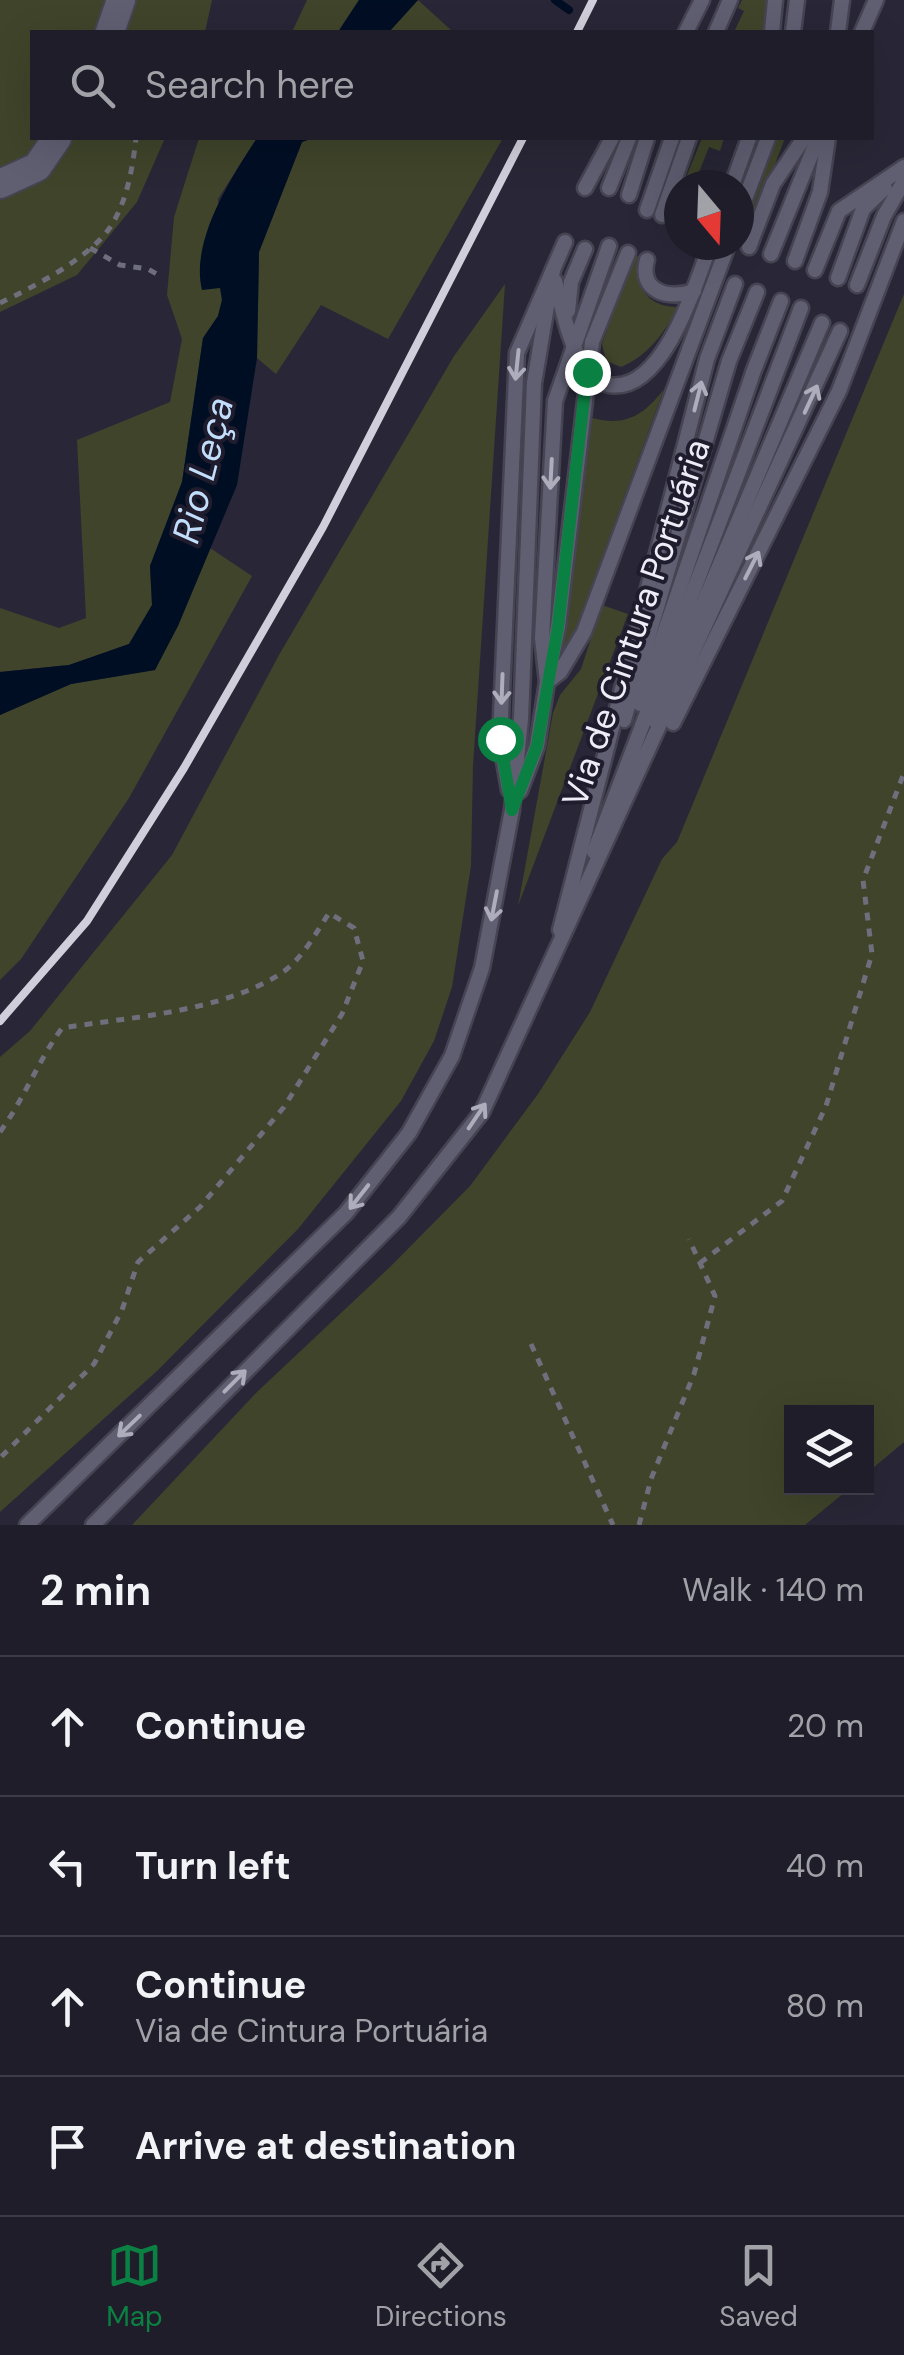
<!DOCTYPE html>
<html lang="en">
<head>
<meta charset="utf-8">
<style>
  :root { --surface:#1f1d29; --page:#272631; --text:#f1f3f6; --muted:#a1a2a8; --line:#3c3b46; --accent:#0b8043 }
  body { margin:0; font-family:"DM Sans",sans-serif; background:var(--page); color:var(--text) }
  .controls { position:absolute; right:30px; bottom:30px; display:grid; overflow:hidden; border-radius:0px; box-shadow:0 10px 40px #0002 }
  .controls button { width:90px; height:90px; display:grid; place-items:center; padding:0; border:0; border-bottom:2px solid var(--line); background:var(--surface); color:var(--text); font:50px sans-serif }
  .compass { position:absolute; left:664px; top:170px; width:90px; height:90px; border-radius:50%; background:var(--surface); box-shadow:0 10px 40px #0002; rotate:161deg }
  .stop { position:absolute; width:30px; height:30px; margin:-22px; border:8px solid #0b8043; border-radius:50%; background:#fff }
  .stop.end { background:#0b8043; border-color:#fff; box-shadow:0 2px 10px #0008 }
  .list { margin:0; padding:0; list-style:none }
  h2 { display:flex; justify-content:space-between; align-items:center; height:130px; margin:0; padding:0 40px; font-size:42px }
  h2 small { font-size:32px; font-weight:400; color:var(--muted) }
  .list li { display:grid; grid-template-columns:65px 1fr auto; gap:30px; align-items:center; box-sizing:border-box; height:140px; padding:0 40px; border-top:2px solid var(--line) }
  .list b { display:block; font-size:38px; white-space:nowrap }
  .list p { margin:0; font-size:32px; white-space:nowrap; color:var(--muted) }
  .list em { font-size:32px; font-style:normal; color:var(--muted) }
  .icon { flex:none; width:55px; height:55px; fill:none; stroke:currentColor; stroke-width:2; stroke-linecap:round; stroke-linejoin:round }
  .map { position:relative; flex:none; width:904px; height:1525px; overflow:hidden }
  .search { position:absolute; background:var(--surface); box-shadow:0 10px 40px #0002; left:30px; right:30px; top:30px; height:110px; display:flex; align-items:center; gap:25px; box-sizing:border-box; padding:0 35px; border-radius:0px; color:var(--muted); font-size:38px }
  .sheet { height:690px; background:var(--surface) }
  nav { display:flex; justify-content:space-around; align-items:center; box-sizing:border-box; height:140px; border-top:2px solid var(--line); background:var(--surface); font-size:28px; color:var(--muted) }
  nav a { display:grid; justify-items:center; gap:5px }
  nav .on { color:var(--accent) }
  .map>svg:first-child { display:block }
</style>
</head>
<body>
<div class="map">
<svg width="904" height="1525" viewBox="0 0 904 1525">
  <rect width="100%" height="100%" fill="#292737"/>
  <g fill="#3f442a">
    <polygon points="0,0 212,0 205,32 32,32 32,138 165,138 137,202 77,275 0,312"/>
    <polygon points="307,0 359,0 338,32 292,32"/>
    <polygon points="418,0 453,32 389,32"/>
    <polygon points="742,0 767,0 765,32 734,32 744,11 738,8"/>
    <polygon points="199,138 257,138 218,199 222,300 218,316 203,338 182,482 150,566 152,605 129,644 69,665 0,672 0,608 59,628 86,618 77,440 170,402 182,339 167,295 174,217"/>
    <polygon points="313,138 503,138 388,339 321,305 276,374 257,358 259,252 302,142"/>
    <polygon points="702,138 724,138 720,151 709,147 694,185 683,185"/>
    <polygon points="777,138 785,138 744,245 739,243 739,238"/>
    <path d="M634,255L642,258C633,286 647,307 678,307C665,332 648,356 621,367L606,361L602,344Z"/>
    <polygon points="505,284 473,766 471,866 452,987 434,1041 401,1101 298,1229 157,1371 0,1512 0,1057 30,1031 172,855 279,655 454,356"/>
    <polygon points="904,294 904,1442 867,1473 866,1412 792,1412 792,1488 850,1488 805,1525 132,1525 257,1392 391,1266 470,1186 538,1094 590,1012 662,859 677,842"/>
    <path d="M664,389L574,633L560,659L592,418C626,427 644,415 664,389Z"/>
    <polygon points="210,548 252,576 129,798 21,959 0,980 0,715 71,684 155,670"/>
    <polygon points="602,605 628,614 518,906 553,713 560,695 581,669"/>
  </g>
  <g fill="#000e24">
    <polygon points="359,0 418,0 389,32 338,32"/>
    <path d="M257,138H313L302,142L259,252L257,358L237,485L178,626L155,670L71,684L0,715V672L69,665L129,644L152,605L150,566L182,482L203,338L218,316L222,300L220,288L202,290C190,241 231,178 257,138Z"/>
  </g>
  <g fill="none" stroke-linecap="round" stroke-linejoin="round">
    <polyline stroke="#000e24" stroke-width="8" points="555,0 569,10"/>
    <g stroke="#464452" stroke-width="19">
      <g id="lane">
        <polyline points="686,32 702,0"/>
        <polyline points="716,32 730,0"/>
        <polyline points="772,32 775,0"/>
        <polyline points="793,32 797,0"/>
        <polyline points="838,32 842,0"/>
        <polyline points="862,32 876,0"/>
        <polyline points="732,185 749,138"/>
        <polyline points="585,188 612,138"/>
        <polyline points="609,188 629,138"/>
        <polyline points="629,195 647,138"/>
        <polyline points="647,210 672,138"/>
        <polyline points="662,215 689,138"/>
        <polyline points="739,215 768,138"/>
        <polyline points="749,247 773,184 804,138"/>
        <polyline points="771,254 818,138"/>
        <path d="M647,260C638,292 669,300 694,291"/>
        <polyline points="795,261 820,192 828,138"/>
        <polyline points="815,270 839,211 904,167"/>
        <polyline points="838,278 863,209 885,188"/>
        <path d="M555,281C563,310 568,342 585,368C590,377 598,383 609,385C663,394 696,284 710,245"/>
        <polyline points="857,285 884,216 904,181"/>
        <polyline points="568,311 571,282 585,249"/>
        <polyline points="550,667 558,627 592,342 628,253"/>
        <polyline points="547,682 560,672 584,632 728,245"/>
        <polyline points="640,704 754,370 781,301"/>
        <polyline points="624,720 729,361 757,292"/>
        <polyline points="654,720 822,323"/>
        <polyline points="673,723 839,391 904,221"/>
        <polyline points="509,790 500,739 517,353 565,242"/>
        <polyline points="520,791 537,746 547,682 542,638 555,401 609,246"/>
        <polyline points="594,852 801,308"/>
        <polyline points="560,930 707,359 735,284"/>
        <polyline points="27,1525 346,1213 409,1133 452,1056 482,968 512,810 521,719 534,383 553,270"/>
        <polyline points="93,1525 399,1217 482,1112 840,331"/>
      </g>
    </g>
    <g stroke="#464452" stroke-width="32">
      <g id="street">
        <polyline points="110,32 121,0"/>
        <polyline points="0,184 37,167 57,138"/>
      </g>
    </g>
    <g stroke="#6f6e7c" stroke-width="5" stroke-dasharray="8 8" stroke-linecap="butt">
      <polyline points="90,248 120,265 148,269 162,277"/>
      <path d="M0,303C35,286 95,256 114,221C128,196 133,165 136,138"/>
      <path d="M0,1132C24,1099 38,1061 62,1028C131,1017 221,1012 280,974C301,961 316,933 329,913L354,928L363,961L342,1014L284,1107L200,1207L138,1262L122,1310L94,1364L0,1458"/>
      <polyline points="700,1263 782,1201 826,1106 872,954 863,880 904,773"/>
      <polyline points="531,1344 613,1525"/>
      <polyline points="639,1525 651,1479 694,1374 715,1296 689,1239"/>
    </g>
    <use href="#lane" stroke="#605f72" stroke-width="14"/>
    <use href="#street" stroke="#605f72" stroke-width="28"/>
    <g stroke="#cfceda" stroke-width="8">
      <polyline points="577,32 593,0"/>
      <polyline points="0,1021 87,921 184,768 323,527 523,138"/>
    </g>
  </g>
  <defs><path id="oneway-shaft" d="M-6 0H5M1.5-3L5.5 0L1.5 3" fill="none" stroke-width="1.6" stroke-linecap="round" stroke-linejoin="round" transform="scale(2.5)"/></defs>
  <g stroke="#aeadbb">
    <use href="#oneway-shaft" transform="translate(517 365) rotate(96)"/>
    <use href="#oneway-shaft" transform="translate(698 396) rotate(-76)"/>
    <use href="#oneway-shaft" transform="translate(811 399) rotate(-65)"/>
    <use href="#oneway-shaft" transform="translate(551 474) rotate(93)"/>
    <use href="#oneway-shaft" transform="translate(752 565) rotate(-63)"/>
    <use href="#oneway-shaft" transform="translate(502 689) rotate(92)"/>
    <use href="#oneway-shaft" transform="translate(494 906) rotate(101)"/>
    <use href="#oneway-shaft" transform="translate(477 1116) rotate(-56)"/>
    <use href="#oneway-shaft" transform="translate(359 1197) rotate(128)"/>
    <use href="#oneway-shaft" transform="translate(235 1381) rotate(-45)"/>
    <use href="#oneway-shaft" transform="translate(129 1426) rotate(136)"/>
  </g>
  <g fill="none" stroke-linecap="round" stroke-linejoin="round">
    <polyline stroke="#0b8043" stroke-width="12" points="500,739 512,810 537,746 558,627 587,372"/>
  </g>
  <g text-anchor="middle" dominant-baseline="central" stroke-width="8" stroke-linejoin="round" paint-order="stroke">
    <g font-size="35" fill="#edecf7" stroke="#1f1d2d">
      <text transform="translate(636 623) rotate(-71)">Via de Cintura Portuária</text>
    </g>
    <g font-size="38" font-style="italic" fill="#c2defc" stroke="#1f1d2d">
      <text transform="translate(203 470) rotate(-76)">Rio Leça</text>
    </g>
  </g>
</svg>
<div class="controls">
<button><svg class="icon" aria-label="layers" viewBox="0 0 24 24"><path d="M12 4l9 5-9 5-9-5zM3 14l9 5 9-5"/></svg></button>
</div>
<svg class="compass" viewBox="-18 -18 36 36"><path d="M0-13l5 13h-10z" fill="#e53935"/><path d="M0 13l5-13h-10z" fill="#a1a2a8"/></svg>
<div class="stop" style="left:500px;top:739px"></div>
<div class="stop end" style="left:587px;top:372px"></div>
<div class="search"><svg class="icon" aria-label="search" viewBox="0 0 24 24"><circle cx="10" cy="10" r="6"/><path d="M15 15l6 6"/></svg>Search here</div>
</div>
<section class="sheet">
<h2>2 min<small>Walk · 140 m</small></h2>
<ul class="list">
<li><svg class="icon" aria-label="ahead" viewBox="0 0 24 24"><path d="M12 20V5M6 11l6-6 6 6"/></svg><div><b>Continue</b></div><em>20 m</em></li>
<li><svg class="icon" aria-label="left" viewBox="0 0 24 24"><path d="M17 20v-9H6M10 6l-5 5 5 5"/></svg><div><b>Turn left</b></div><em>40 m</em></li>
<li><svg class="icon" aria-label="ahead" viewBox="0 0 24 24"><path d="M12 20V5M6 11l6-6 6 6"/></svg><div><b>Continue</b><p>Via de Cintura Portuária</p></div><em>80 m</em></li>
<li><svg class="icon" aria-label="arrive" viewBox="0 0 24 24"><path d="M6 21V4h12l-3 4 3 4H6"/></svg><div><b>Arrive at destination</b></div></li>
</ul>
</section>
<nav>
<a class="on"><svg class="icon" aria-label="map" viewBox="0 0 24 24"><path d="M3 6l6-2 6 2 6-2v14l-6 2-6-2-6 2zM9 4v14M15 6v14"/></svg>Map</a>
<a><svg class="icon" aria-label="directions" viewBox="0 0 24 24"><path d="M12 3l9 9-9 9-9-9zM9 14v-3h6M13 9l2 2-2 2"/></svg>Directions</a>
<a><svg class="icon" aria-label="saved" viewBox="0 0 24 24"><path d="M7 4h10v16l-5-4-5 4z"/></svg>Saved</a>
</nav>
</body>
</html>
